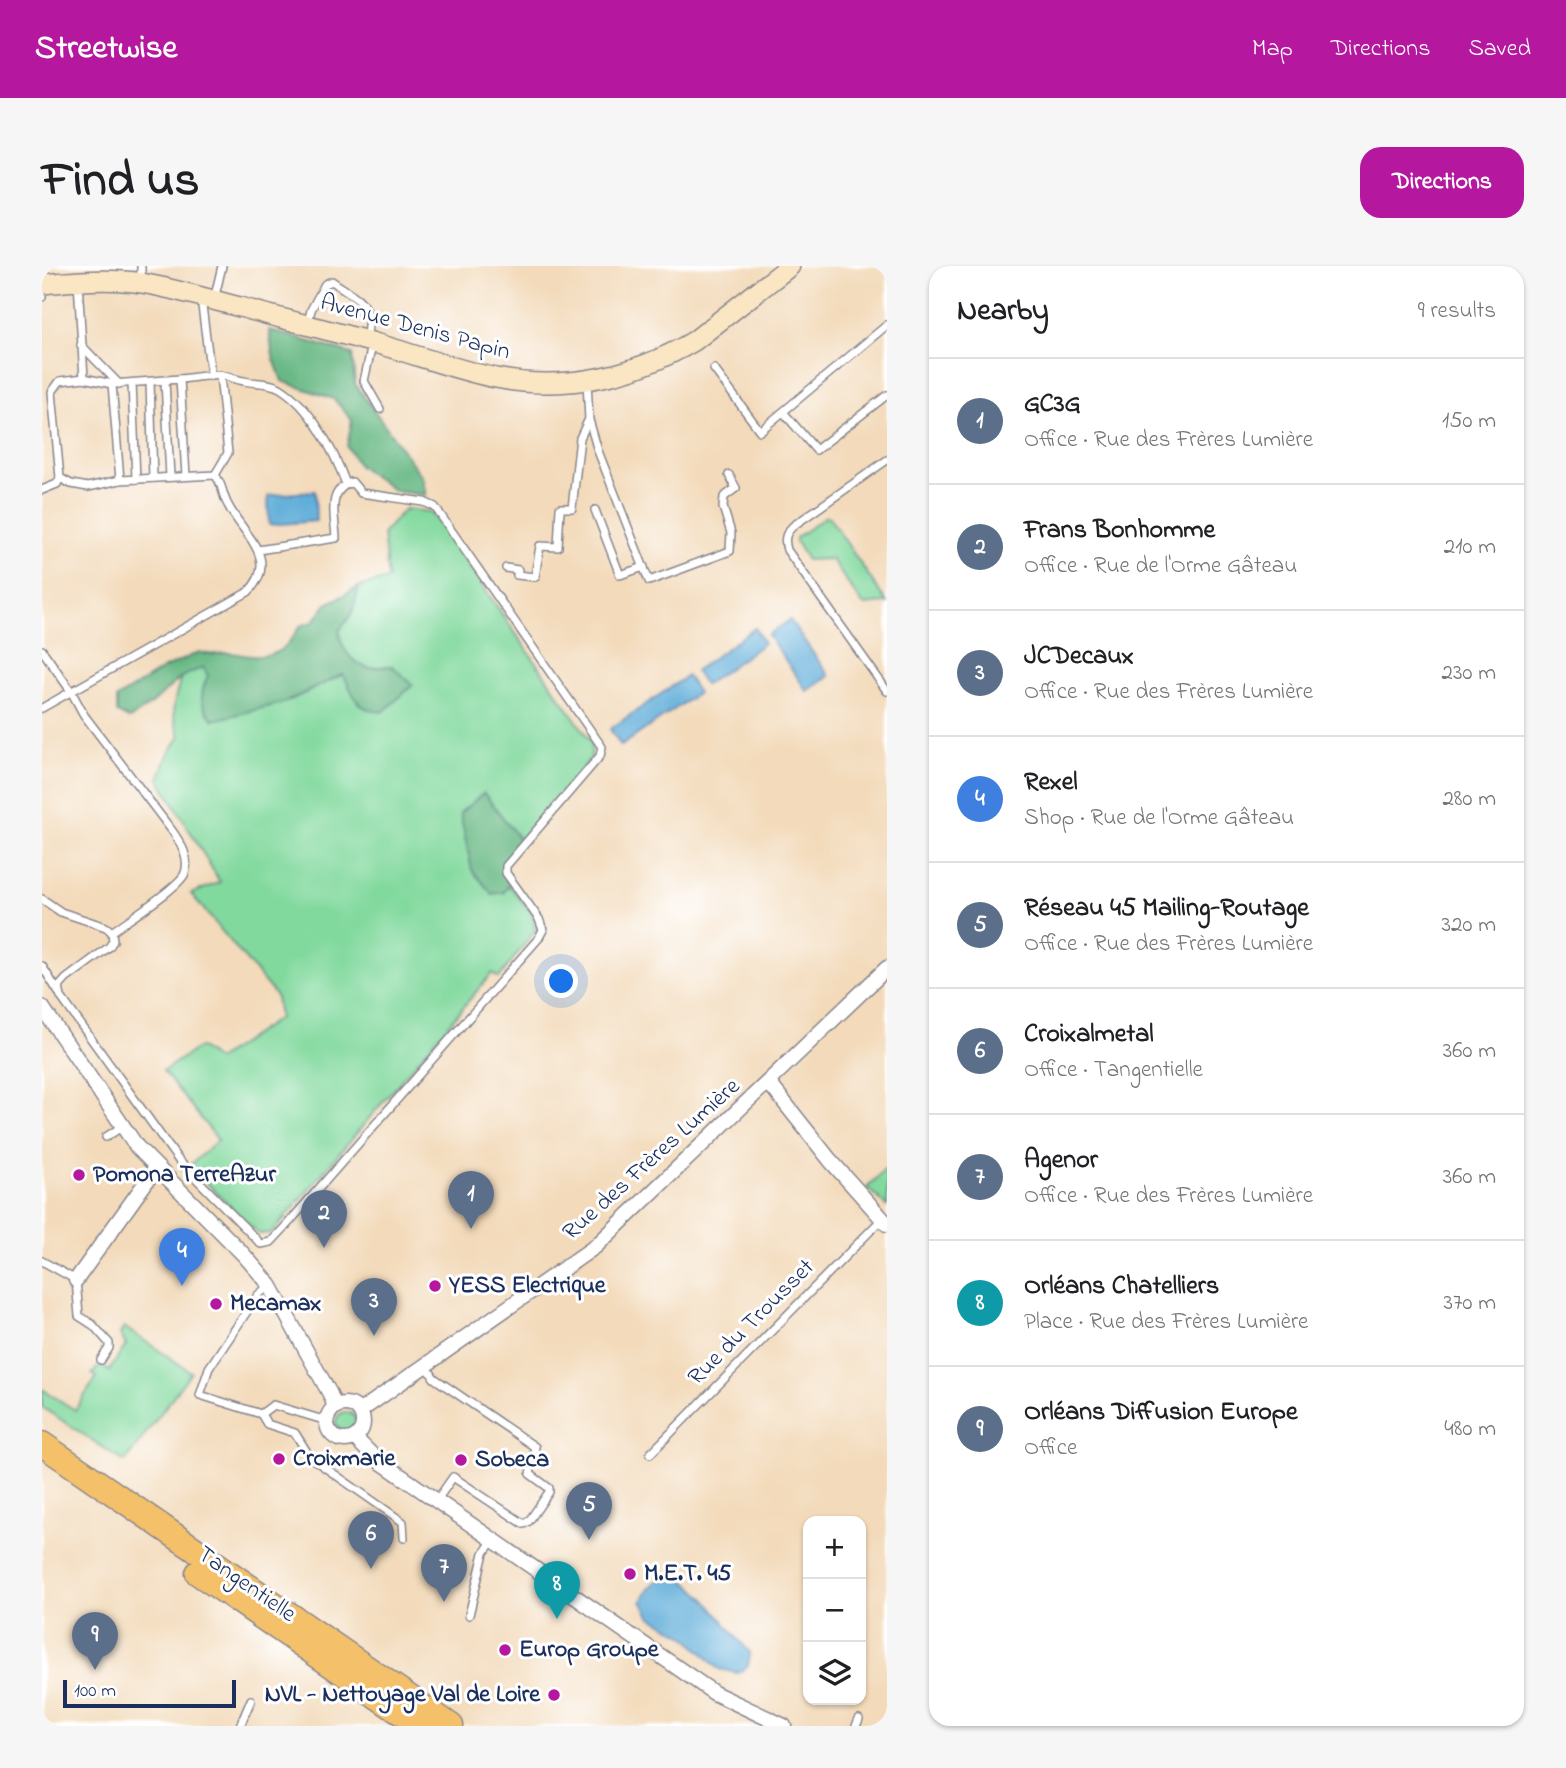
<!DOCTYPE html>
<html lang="en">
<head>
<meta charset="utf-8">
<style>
  :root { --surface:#fff; --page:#f6f6f6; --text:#202124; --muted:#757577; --line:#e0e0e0; --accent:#b5179e }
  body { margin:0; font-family:"Indie Flower",sans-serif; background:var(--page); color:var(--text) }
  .controls { position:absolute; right:21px; bottom:21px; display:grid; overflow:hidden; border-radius:14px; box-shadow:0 2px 5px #0004 }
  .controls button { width:63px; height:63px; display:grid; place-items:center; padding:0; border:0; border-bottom:2px solid var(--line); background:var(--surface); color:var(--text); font:35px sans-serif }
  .scale { position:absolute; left:21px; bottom:18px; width:173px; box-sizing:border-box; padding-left:7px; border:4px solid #1b2f5e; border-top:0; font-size:19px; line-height:24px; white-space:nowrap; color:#1b2f5e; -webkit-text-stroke:5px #fff; paint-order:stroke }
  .you { position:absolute; left:520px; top:716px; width:24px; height:24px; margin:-18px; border:5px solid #fff; border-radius:50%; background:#1a73e8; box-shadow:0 0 0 10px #1a73e833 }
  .badge { display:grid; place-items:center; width:46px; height:46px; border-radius:50%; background:var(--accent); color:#fff; font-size:23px; font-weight:700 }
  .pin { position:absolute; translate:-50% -58px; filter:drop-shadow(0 2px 4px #0008) }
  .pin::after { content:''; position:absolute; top:37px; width:24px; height:21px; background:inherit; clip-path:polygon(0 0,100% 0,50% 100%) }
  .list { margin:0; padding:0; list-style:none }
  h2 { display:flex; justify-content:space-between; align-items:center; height:91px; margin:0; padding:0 28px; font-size:30px }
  h2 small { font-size:23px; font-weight:400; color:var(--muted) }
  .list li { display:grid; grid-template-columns:46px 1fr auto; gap:21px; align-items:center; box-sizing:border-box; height:126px; padding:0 28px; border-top:2px solid var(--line) }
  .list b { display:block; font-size:26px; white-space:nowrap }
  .list p { margin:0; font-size:23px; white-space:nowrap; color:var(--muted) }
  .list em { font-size:23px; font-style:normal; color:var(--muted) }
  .icon { flex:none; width:38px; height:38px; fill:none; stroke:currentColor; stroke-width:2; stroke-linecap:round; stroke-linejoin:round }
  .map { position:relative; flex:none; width:845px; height:1460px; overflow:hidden; border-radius:21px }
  header { display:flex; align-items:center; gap:42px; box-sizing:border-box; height:98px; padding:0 35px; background:var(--accent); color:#fff }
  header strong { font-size:33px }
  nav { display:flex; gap:38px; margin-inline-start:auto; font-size:24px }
  .intro { display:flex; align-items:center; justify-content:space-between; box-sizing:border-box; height:168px; padding:0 42px }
  h1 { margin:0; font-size:49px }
  .button { padding:18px 32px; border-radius:21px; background:var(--accent); color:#fff; font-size:24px; font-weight:700 }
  main { display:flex; gap:42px; padding:0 42px }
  aside { flex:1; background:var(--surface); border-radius:21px; box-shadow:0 2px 5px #0004 }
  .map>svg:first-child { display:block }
</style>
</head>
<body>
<header>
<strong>Streetwise</strong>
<nav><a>Map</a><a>Directions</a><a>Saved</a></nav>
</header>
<div class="intro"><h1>Find us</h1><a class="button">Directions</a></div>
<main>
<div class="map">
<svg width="845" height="1460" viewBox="0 0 845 1460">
  <rect width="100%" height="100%" fill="#fff"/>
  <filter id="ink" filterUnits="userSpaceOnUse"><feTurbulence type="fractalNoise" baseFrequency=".0143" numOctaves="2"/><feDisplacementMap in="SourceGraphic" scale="14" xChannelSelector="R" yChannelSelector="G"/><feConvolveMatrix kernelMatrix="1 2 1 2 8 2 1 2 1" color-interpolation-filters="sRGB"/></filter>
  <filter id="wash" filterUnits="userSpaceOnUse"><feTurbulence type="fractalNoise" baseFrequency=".00686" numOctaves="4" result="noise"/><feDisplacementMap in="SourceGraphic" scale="28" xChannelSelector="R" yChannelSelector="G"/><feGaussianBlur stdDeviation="1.57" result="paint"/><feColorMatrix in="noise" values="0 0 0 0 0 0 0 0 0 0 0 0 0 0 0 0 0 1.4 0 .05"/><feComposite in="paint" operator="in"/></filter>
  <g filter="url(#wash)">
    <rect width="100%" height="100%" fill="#f3daba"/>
    <g fill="#82d99e" stroke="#4e847e" stroke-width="2">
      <path d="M363,243L389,246L550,477L549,492L478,574L442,528L462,626L467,619L490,647L494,663L457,712L450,707L230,967L217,968L147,900L176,874L121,805L157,781L175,794L237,752L234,730L149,628L178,616L117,513L126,489L138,470C127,444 132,437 139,411L161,400L167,409C158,428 157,438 172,454L244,436L302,408L316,437L350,400C343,400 334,402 327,402C309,399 299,381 297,365L310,347L317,321L346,313L341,267Z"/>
      <polygon points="784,250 787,251 845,337 821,339 789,293 765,294 754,276 754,272"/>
      <polygon points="845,901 845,940 825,922"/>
      <polygon points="82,1061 149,1106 83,1196 0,1141 0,1123 33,1144 55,1111 50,1108 58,1099 67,1105 84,1079 78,1068"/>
      <circle cx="304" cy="1156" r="10"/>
    </g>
    <g fill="#69b985" stroke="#427472" stroke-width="2">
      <polygon points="227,64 310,88 313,118 380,211 384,229 353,225 317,200 305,181 310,154 292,133 240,115 231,90"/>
      <path d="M317,321L310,347L297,365C299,381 309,399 327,402C334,402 343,400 350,400L371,419L341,446C312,444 313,430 301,408L244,436L172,454C156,438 158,428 166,409L161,401L139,411L111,437L87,453L75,447V432L121,403L157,386C169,390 172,388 184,387C192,386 202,390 211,390C235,392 247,380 258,360L271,356L285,338Z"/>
      <polygon points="442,527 478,574 460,601 467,619 462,626 450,628 430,604 418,547"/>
    </g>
    <g fill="#5fadd9" stroke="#3d6e9c" stroke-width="2">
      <polygon points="273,225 274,255 227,259 226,230"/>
      <polygon points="748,354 787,410 765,425 726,369"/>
      <polygon points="713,362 722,377 663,419 653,405"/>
      <polygon points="645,410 656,427 579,480 568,463"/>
      <path d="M635,1310C666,1327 683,1362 708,1386L706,1400L695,1407L677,1403L643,1370L608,1350L600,1335C608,1318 616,1311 635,1310Z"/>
    </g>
  </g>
  <g filter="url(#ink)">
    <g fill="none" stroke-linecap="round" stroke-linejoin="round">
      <g stroke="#87848c" stroke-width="10">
        <g id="lane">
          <polyline points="36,16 42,112"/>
          <polyline points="99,16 99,0"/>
          <polyline points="0,24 0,31"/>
          <polyline points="159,32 169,110"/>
          <polyline points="172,34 180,0"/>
          <path d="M266,57L269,44L283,18L290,15C319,36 332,35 324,74"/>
          <polyline points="39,79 77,118"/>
          <polyline points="330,79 322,115 338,143"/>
          <polyline points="672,103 718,165 845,59"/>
          <path d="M138,113C151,112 168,108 181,110C188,111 195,114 202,115C214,118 226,115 238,122C269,141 292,185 304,218"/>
          <polyline points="123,115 128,211"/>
          <polyline points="545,115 547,154 556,185 607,315 688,285 689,267 681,241 682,231 694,222 687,209"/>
          <polyline points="108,116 111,212"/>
          <polyline points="90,117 94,213"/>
          <polyline points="70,118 78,214"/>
          <polyline points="742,147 774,184 845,129"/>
          <path d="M845,194L751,260C743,268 742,273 745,284L845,425"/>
          <polyline points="173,209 186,187 178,109"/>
          <polyline points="18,212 10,126 18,115 42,112 70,118 138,113 144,210"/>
          <path d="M0,224L15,218L18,212L29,218L46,221L78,214L173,209C181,218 180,229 186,239C201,269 239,293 206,326L0,442"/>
          <polyline points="553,244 578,309 602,301"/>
          <polyline points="464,302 476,304 475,309 493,311 498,280 516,281 518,242 530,242 538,172 546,155"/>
          <path d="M0,384L29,425L42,449L131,566C139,578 148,591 143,607C138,621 84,655 70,666L64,661L19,646L0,633"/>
          <path d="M70,666L71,675L67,681L24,713L17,721L19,731L137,895L219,978L229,976L243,961L496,673L501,664L497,653L464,607V600L558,490L560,481L393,241L382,236L319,227L310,216C284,225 293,249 294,272L216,284"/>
          <polyline points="0,700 17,727"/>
          <polyline points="64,871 81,860"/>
          <polyline points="0,995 34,1014 37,1050 51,1059 67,1077 67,1082 59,1094"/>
          <polyline points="228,1019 216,1029 167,1102 158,1129 219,1148 225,1158 253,1167 268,1191 361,1256 362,1272"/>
          <polyline points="384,1099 392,1112 493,1181 488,1208 507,1222 507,1226 487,1255 482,1258 411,1211 395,1234"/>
          <polyline points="219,1148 231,1139 285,1155"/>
          <polyline points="608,1188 840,953"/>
          <polyline points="427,1349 442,1287 451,1274"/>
          <polyline points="198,1460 209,1434"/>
          <polyline points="814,1460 817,1453"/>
        </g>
      </g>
      <g stroke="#87848c" stroke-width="17">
        <g id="street">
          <polyline points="0,741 95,881 201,988 228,1019 288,1128 293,1141"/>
          <polyline points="727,817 788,894 845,958"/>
          <polyline points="34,1014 114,902"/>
          <circle cx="303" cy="1156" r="18"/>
          <polyline points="318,1145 554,980 845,702"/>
          <polyline points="313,1172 333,1192 672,1427 742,1460"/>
        </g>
      </g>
      <g stroke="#87848c" stroke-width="22">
        <path id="secondary" d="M0,18C33,15 67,12 100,17C133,23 166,33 198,41C244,54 290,65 336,78C375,89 414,104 454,112C522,126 593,110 652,75L748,0"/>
      </g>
      <g stroke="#87848c" stroke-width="27">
        <g id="highway">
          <polyline points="0,1178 409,1460"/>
          <polyline points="156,1307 378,1460"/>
        </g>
      </g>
      <use href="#lane" stroke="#fff" stroke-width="7"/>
      <use href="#street" stroke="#fff" stroke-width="14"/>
      <use href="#secondary" stroke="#fbe6c3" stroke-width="19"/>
      <use href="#highway" stroke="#f4c16a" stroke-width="24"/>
    </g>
  </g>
  <g fill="#b5179e" stroke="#fff" stroke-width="2.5">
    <circle cx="37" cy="909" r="7"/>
    <circle cx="393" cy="1020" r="7"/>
    <circle cx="174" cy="1038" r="7"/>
    <circle cx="237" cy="1193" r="7"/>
    <circle cx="419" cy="1194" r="7"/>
    <circle cx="588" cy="1308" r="7"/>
    <circle cx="463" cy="1384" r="7"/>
    <circle cx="512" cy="1429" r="7"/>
  </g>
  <g text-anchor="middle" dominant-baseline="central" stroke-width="6" stroke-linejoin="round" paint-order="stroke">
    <g font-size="24" fill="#1b2f5e" stroke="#fff">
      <text transform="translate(373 62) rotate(15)">Avenue Denis Papin</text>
      <text transform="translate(610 894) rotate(-42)">Rue des Frères Lumière</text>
      <text transform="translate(710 1057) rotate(-45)">Rue du Trousset</text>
      <text transform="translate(204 1319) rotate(35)">Tangentielle</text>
    </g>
    <g font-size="24" font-weight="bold" fill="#1b2f5e" stroke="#fff" text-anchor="start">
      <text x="51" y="909">Pomona TerreAzur</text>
      <text x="407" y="1020">YESS Electrique</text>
      <text x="188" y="1038">Mecamax</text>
      <text x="251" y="1193">Croixmarie</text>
      <text x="433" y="1194">Sobeca</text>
      <text x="602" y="1308">M.E.T. 45</text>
      <text x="477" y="1384">Europ Groupe</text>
      <text x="498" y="1429" text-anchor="end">NVL - Nettoyage Val de Loire</text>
    </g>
  </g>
</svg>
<div class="controls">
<button>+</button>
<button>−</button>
<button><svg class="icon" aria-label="layers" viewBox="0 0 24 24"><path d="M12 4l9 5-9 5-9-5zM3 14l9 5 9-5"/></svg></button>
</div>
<div class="scale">100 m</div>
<div class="you"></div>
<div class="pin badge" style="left:429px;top:963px;background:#5c6f8a">1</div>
<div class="pin badge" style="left:282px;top:982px;background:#5c6f8a">2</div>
<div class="pin badge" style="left:332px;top:1070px;background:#5c6f8a">3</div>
<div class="pin badge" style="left:140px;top:1020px;background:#3f7fe0">4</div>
<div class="pin badge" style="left:547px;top:1274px;background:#5c6f8a">5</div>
<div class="pin badge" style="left:329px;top:1303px;background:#5c6f8a">6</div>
<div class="pin badge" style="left:402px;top:1336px;background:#5c6f8a">7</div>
<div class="pin badge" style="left:515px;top:1353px;background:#0f9aa8">8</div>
<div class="pin badge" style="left:53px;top:1404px;background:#5c6f8a">9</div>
</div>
<aside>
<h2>Nearby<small>9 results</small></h2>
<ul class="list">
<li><span class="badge" style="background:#5c6f8a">1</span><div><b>GC3G</b><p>Office · Rue des Frères Lumière</p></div><em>150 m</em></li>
<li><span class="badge" style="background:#5c6f8a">2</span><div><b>Frans Bonhomme</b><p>Office · Rue de l'Orme Gâteau</p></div><em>210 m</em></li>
<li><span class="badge" style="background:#5c6f8a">3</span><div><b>JCDecaux</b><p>Office · Rue des Frères Lumière</p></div><em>230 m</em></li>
<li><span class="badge" style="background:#3f7fe0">4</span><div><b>Rexel</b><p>Shop · Rue de l'Orme Gâteau</p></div><em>280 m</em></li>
<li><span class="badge" style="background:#5c6f8a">5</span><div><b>Réseau 45 Mailing-Routage</b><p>Office · Rue des Frères Lumière</p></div><em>320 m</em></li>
<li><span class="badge" style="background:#5c6f8a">6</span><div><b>Croixalmetal</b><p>Office · Tangentielle</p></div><em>360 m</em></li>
<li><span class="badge" style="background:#5c6f8a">7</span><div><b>Agenor</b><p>Office · Rue des Frères Lumière</p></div><em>360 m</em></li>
<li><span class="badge" style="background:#0f9aa8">8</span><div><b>Orléans Chatelliers</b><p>Place · Rue des Frères Lumière</p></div><em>370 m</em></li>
<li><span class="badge" style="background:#5c6f8a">9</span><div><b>Orléans Diffusion Europe</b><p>Office</p></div><em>480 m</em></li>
</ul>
</aside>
</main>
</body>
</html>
